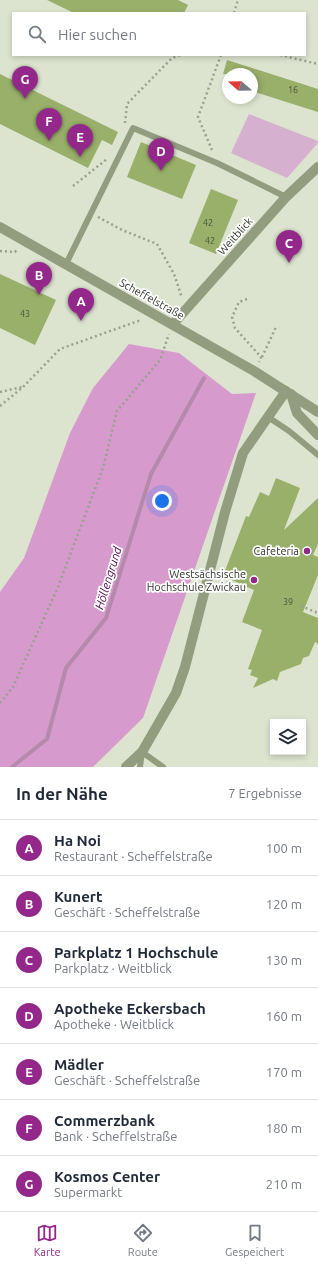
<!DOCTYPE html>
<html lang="de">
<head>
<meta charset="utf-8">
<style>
  :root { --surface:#fff; --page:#f2f2f3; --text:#1f2937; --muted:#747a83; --line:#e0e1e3; --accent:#94288a }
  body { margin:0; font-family:Ubuntu,sans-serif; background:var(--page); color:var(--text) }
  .controls { position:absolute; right:12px; bottom:12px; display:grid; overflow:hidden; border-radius:0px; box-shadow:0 2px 6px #0003 }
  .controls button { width:36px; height:36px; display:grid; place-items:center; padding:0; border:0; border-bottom:1px solid var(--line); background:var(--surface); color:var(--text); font:20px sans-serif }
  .compass { position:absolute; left:222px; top:68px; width:36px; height:36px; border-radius:50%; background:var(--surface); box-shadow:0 2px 6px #0003; rotate:290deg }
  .you { position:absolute; left:162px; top:501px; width:14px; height:14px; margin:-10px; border:3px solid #fff; border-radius:50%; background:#1a73e8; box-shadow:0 0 0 6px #1a73e833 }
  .badge { display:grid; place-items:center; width:26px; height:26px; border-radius:50%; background:var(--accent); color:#fff; font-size:13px; font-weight:700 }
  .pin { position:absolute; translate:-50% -33px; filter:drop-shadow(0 1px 2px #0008) }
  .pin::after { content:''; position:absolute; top:21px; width:14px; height:12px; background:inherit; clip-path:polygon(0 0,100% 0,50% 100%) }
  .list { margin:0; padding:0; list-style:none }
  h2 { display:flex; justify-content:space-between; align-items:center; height:52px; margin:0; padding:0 16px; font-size:17px }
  h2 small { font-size:13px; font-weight:400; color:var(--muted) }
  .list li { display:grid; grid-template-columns:26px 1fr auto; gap:12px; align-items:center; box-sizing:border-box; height:56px; padding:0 16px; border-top:1px solid var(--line) }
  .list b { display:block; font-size:15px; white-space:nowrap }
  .list p { margin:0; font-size:13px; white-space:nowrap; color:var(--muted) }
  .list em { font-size:13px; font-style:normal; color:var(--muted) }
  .icon { flex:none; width:22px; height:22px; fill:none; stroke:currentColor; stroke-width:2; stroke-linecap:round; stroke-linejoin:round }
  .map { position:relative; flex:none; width:318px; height:767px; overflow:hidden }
  .search { position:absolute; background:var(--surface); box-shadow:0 2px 6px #0003; left:12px; right:12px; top:12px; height:44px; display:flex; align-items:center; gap:10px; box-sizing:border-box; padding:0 14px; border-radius:0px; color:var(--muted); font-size:15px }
  .sheet { height:444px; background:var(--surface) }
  nav { display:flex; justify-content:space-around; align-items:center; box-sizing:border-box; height:56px; border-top:1px solid var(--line); background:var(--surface); font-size:11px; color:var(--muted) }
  nav a { display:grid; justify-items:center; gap:2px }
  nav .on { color:var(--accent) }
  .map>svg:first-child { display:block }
</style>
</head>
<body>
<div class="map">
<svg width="318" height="767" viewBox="0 0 318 767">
  <rect width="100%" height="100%" fill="#dce4cf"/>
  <polygon fill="#d6b0cf" points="249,114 318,141 318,143 287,178 231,153"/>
  <polygon fill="#d79acd" points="129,344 179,353 232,394 256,393 143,718 93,767 0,767 0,592 24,558 70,433 93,388"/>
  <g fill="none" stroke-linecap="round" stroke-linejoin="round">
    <polyline stroke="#b489ab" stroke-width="4" points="12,767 47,739 66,668 106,618 151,474 204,378"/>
  </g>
  <g fill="#99b06a">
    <polygon points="47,0 178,0 188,5 184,13 74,13"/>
    <polygon points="227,60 318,89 318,112 252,91 252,74 223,74"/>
    <polygon points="0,74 118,132 112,145 102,140 88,168 0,124"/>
    <polygon points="141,142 196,165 182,199 127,177"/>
    <polygon points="211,189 238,200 216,254 189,243"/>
    <polygon points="0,274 56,300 35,345 0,328"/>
    <polygon points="276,478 300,488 284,530 318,498 318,544 313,555 318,557 318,575 303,612 318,618 318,644 315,642 309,656 303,658 301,664 280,672 277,681 273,679 253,688 258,678 250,675 252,670 248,669 262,630 242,622 254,590 223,576 246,516 249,517 260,492 269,496"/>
  </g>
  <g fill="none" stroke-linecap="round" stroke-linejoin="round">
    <g stroke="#9aa090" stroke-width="2.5" stroke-dasharray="2 3" stroke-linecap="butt">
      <polyline points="234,13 238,0"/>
      <polyline points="280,55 318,64"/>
      <polyline points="125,123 127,104 172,58 181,55"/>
      <polyline points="212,150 198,117 221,55"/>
      <polyline points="73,186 107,159"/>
      <polyline points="98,217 122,230 157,244 174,274 182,298"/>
      <polyline points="0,251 15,252 17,249"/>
      <polyline points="247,299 239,302 232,317 235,328 261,357 259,362"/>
      <polyline points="262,357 276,327"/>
      <polyline points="0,392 22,387"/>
      <polyline points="0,406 23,387 60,349 141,320"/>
      <polyline points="301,606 318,613"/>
      <polyline points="0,703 13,687 58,587 103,468 117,411 160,360 169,334"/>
    </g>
    <g stroke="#929d7f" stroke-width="6">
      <polyline points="66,264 133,128 217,163 286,197"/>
      <polyline points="268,417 289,431 318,455"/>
      <polyline points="140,767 142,752 163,767"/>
    </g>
    <g stroke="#929d7f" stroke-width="10">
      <polyline points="0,227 254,371 318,412"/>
      <polyline points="173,324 286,197 318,167"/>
      <polyline points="291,394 297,413 318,435"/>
      <polyline points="126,767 142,752 176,693 185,667 225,512 243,453 286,391"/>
    </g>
  </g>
  <g fill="#94288a" stroke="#fff" stroke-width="1.5">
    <circle cx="307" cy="551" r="4"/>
    <circle cx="254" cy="580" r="4"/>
  </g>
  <g text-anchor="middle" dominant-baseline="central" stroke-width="3.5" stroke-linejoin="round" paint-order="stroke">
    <g font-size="9" fill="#4b533c">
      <text x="293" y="90">16</text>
      <text x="208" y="223">42</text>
      <text x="210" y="241">42</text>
      <text x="25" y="314">43</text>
      <text x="288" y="602">39</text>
    </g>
    <g font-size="11" fill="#31342c" stroke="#fff">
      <text transform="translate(235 236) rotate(-48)">Weitblick</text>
      <text transform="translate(152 299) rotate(29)">Scheffelstraße</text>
    </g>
    <g font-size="11" fill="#31342c" stroke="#fff" text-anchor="end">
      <text x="299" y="551">Cafeteria</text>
      <text x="246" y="574">Westsächsische<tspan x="246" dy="13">Hochschule Zwickau</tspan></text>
    </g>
    <g font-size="12" font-style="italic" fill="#500549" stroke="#fff">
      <text transform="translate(108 578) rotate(-73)">Höllengrund</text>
    </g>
  </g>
</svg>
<div class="controls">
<button><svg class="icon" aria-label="layers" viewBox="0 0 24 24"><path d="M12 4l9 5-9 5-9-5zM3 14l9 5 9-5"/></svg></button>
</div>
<svg class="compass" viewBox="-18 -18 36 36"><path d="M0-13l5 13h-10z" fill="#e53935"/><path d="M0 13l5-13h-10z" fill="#747a83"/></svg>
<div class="you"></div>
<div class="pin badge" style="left:81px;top:321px">A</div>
<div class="pin badge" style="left:39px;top:295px">B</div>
<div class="pin badge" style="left:289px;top:263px">C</div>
<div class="pin badge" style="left:161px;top:171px">D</div>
<div class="pin badge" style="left:80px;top:157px">E</div>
<div class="pin badge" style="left:49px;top:141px">F</div>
<div class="pin badge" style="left:25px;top:99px">G</div>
<div class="search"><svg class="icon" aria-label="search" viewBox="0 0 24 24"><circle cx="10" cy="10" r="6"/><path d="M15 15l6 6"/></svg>Hier suchen</div>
</div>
<section class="sheet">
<h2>In der Nähe<small>7 Ergebnisse</small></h2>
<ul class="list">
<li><span class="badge">A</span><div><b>Ha Noi</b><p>Restaurant · Scheffelstraße</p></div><em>100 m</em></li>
<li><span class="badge">B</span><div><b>Kunert</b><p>Geschäft · Scheffelstraße</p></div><em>120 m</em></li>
<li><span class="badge">C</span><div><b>Parkplatz 1 Hochschule</b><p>Parkplatz · Weitblick</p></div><em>130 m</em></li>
<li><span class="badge">D</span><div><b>Apotheke Eckersbach</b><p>Apotheke · Weitblick</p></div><em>160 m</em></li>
<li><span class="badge">E</span><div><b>Mädler</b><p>Geschäft · Scheffelstraße</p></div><em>170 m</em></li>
<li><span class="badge">F</span><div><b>Commerzbank</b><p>Bank · Scheffelstraße</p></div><em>180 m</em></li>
<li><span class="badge">G</span><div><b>Kosmos Center</b><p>Supermarkt</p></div><em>210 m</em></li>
</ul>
</section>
<nav>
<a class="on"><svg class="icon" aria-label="map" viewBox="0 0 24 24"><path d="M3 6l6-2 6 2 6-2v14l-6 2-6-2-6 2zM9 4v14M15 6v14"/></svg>Karte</a>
<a><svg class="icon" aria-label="directions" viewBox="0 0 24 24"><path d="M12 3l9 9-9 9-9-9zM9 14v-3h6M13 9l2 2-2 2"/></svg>Route</a>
<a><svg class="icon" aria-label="saved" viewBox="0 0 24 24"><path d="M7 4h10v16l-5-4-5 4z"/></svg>Gespeichert</a>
</nav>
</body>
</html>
